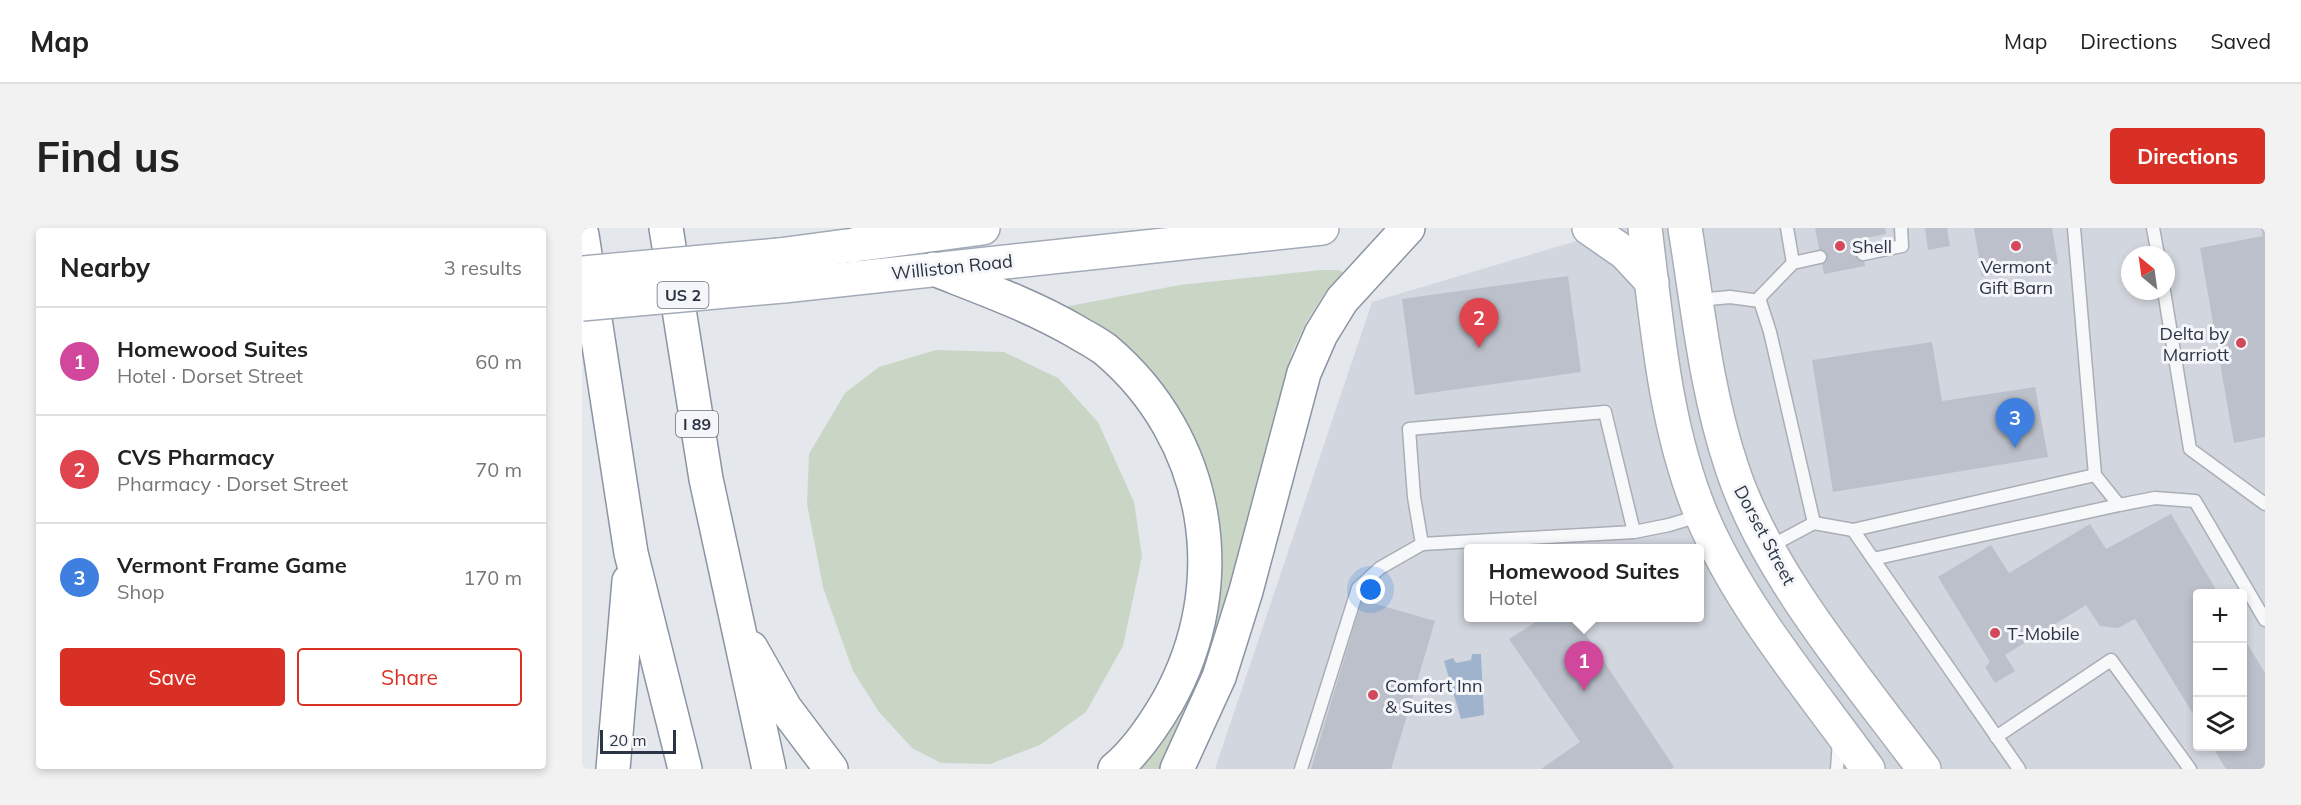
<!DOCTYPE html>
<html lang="en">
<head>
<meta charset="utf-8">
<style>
  :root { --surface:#fff; --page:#f2f2f2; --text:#222; --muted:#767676; --line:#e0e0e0; --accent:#d93025 }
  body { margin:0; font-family:Mulish,sans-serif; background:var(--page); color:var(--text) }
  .controls { position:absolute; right:18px; bottom:18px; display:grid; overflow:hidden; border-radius:6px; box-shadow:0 3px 9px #0003 }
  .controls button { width:54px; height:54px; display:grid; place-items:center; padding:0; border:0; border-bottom:2px solid var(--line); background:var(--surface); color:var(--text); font:30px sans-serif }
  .compass { position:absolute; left:1539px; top:18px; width:54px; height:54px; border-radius:50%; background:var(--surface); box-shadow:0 3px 9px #0003; rotate:331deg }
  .scale { position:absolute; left:18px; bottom:15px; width:76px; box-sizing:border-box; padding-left:6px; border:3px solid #2b3445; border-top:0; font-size:16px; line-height:21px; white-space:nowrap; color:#2b3445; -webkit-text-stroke:4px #f4f6f9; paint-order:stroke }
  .you { position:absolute; left:789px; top:362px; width:21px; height:21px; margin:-15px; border:4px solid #fff; border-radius:50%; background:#1a73e8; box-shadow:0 0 0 9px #1a73e833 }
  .badge { display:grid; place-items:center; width:39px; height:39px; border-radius:50%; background:var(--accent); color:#fff; font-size:20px; font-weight:700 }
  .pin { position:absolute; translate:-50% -50px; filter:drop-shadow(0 2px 3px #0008) }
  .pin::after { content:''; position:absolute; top:32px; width:21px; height:18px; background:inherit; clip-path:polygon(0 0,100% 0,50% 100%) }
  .popup { position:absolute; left:882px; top:316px; width:240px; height:78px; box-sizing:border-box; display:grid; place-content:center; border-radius:6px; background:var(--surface); filter:drop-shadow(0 2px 4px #0005); font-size:20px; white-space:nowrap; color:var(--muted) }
  .popup b { font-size:22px; color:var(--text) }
  .popup::after { content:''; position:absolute; left:50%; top:100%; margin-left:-12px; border:12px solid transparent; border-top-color:var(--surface) }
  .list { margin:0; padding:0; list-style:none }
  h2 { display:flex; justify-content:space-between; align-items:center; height:78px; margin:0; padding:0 24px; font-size:26px }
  h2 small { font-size:20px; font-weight:400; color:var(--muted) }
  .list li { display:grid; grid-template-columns:39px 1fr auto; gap:18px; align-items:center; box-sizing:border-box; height:108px; padding:0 24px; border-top:2px solid var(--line) }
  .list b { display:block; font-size:22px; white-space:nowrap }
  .list p { margin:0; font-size:20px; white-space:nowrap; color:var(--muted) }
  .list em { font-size:20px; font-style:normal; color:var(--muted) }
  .actions { display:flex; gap:12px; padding:18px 24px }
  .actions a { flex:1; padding:14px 0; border:2px solid var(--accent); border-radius:6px; text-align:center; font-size:21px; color:var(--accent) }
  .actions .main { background:var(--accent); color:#fff }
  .icon { flex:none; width:33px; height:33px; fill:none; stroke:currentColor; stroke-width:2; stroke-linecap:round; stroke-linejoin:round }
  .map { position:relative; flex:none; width:1683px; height:541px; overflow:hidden; border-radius:6px }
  header { display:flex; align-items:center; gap:36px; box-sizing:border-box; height:84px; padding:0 30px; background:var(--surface); border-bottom:2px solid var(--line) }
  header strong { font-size:28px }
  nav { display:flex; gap:33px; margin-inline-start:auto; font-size:21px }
  .intro { display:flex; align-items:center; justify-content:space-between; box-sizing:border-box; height:144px; padding:0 36px }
  h1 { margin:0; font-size:42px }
  .button { padding:15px 27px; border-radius:6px; background:var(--accent); color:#fff; font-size:21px; font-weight:700 }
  main { display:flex; gap:36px; padding:0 36px }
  aside { flex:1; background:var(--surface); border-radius:6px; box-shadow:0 3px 9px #0003 }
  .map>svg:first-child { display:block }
</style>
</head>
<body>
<header>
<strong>Map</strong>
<nav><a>Map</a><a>Directions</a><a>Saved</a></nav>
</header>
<div class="intro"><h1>Find us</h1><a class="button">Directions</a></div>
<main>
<aside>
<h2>Nearby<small>3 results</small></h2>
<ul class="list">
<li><span class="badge" style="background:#d1479c">1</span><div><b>Homewood Suites</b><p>Hotel · Dorset Street</p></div><em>60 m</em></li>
<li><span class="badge" style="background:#e0444e">2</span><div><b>CVS Pharmacy</b><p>Pharmacy · Dorset Street</p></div><em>70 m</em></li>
<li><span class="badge" style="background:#3f7fe0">3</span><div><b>Vermont Frame Game</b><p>Shop</p></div><em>170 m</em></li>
</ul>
<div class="actions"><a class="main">Save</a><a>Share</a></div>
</aside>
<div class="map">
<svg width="1683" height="541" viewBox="0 0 1683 541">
  <rect width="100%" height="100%" fill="#e4e7ec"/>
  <path fill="#d2d6de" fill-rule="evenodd" d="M1038,0H1683V541H633L790,74ZM1548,27H1584V63H1548ZM886,320H1118V390H886ZM1616,365H1660V518H1616Z"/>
  <g fill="#c9d6c5">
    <polygon points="739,42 756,42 763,45 744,63 725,93 710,124 636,404 623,444 579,541 553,541 578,512 618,443 633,389 632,274 617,219 588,167 550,121 511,92 485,83 482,79 598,57"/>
    <polygon points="354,122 422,124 476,150 516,194 552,274 560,328 541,418 504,484 458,517 408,536 359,535 330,520 297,484 271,443 241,359 225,276 227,226 263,165 297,139"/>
  </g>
  <polygon fill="#9fb4cc" points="890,426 899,426 902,487 879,491 862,433 871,430 874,435 889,432"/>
  <g fill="#bbc0ca">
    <polygon points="1233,0 1303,0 1304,6 1279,11 1283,38 1242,46"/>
    <polygon points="1343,0 1365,0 1368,18 1346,22"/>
    <polygon points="1392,0 1470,0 1476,36 1400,48"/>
    <polygon points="1679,0 1683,0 1683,209 1652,215 1618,20 1681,8"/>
    <polygon points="986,48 999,144 833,167 820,71"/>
    <polygon points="1350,114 1360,173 1453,159 1466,229 1251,264 1230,132"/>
    <polygon points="1589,286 1636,365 1616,365 1616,494 1553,391 1536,400 1518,398 1504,377 1423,427 1433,443 1413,455 1403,439 1408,434 1356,349 1409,317 1427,345 1508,296 1524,321"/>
    <polygon points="780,372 853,393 809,541 729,541"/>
    <polygon points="960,390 993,390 1092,539 1089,541 959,541 998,514 927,411"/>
    <polygon points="1660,407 1683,445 1683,541 1644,541 1630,518 1660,518"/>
  </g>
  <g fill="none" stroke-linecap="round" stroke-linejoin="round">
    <g stroke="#a9aeb7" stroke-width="15">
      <g id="lane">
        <polyline points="1205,0 1211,35"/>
        <polyline points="1492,0 1513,247"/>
        <polyline points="1571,0 1576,27"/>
        <polyline points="1281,26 1320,18 1319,0"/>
        <polyline points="1582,63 1608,221 1683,276"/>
        <polyline points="1116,72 1148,69 1178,73"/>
        <polyline points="1232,295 1188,104 1177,70 1211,35 1238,29"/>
        <polyline points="1271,302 1437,541"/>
        <polyline points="1052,304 1023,184 827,201 832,269 840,316 1052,304 1087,297 1120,287"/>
        <polyline points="1187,319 1232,295 1271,302 1513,247 1537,277 1573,270 1613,273 1683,392"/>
        <polyline points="1291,331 1537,277"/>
        <polyline points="1414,509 1529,432 1608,541"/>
        <polyline points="719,541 776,360 798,340 840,316"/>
        <polyline points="1255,541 1257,512"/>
      </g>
    </g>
    <g stroke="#a9aeb7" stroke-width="36">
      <g id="secondary">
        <path d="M1063,0C1075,96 1082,196 1119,286C1158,379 1228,460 1286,541"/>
        <path d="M1103,0C1116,80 1124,163 1150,240C1184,345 1276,452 1342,541"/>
      </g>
    </g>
    <g stroke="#a3abb8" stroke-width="36">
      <g id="primary">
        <polyline points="1007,0 1043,25 1070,54"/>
        <polyline points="197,27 401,0"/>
        <polyline points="201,58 740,0"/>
      </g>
    </g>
    <g stroke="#8b94a3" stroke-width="36">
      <g id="highway">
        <polyline points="84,0 124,251 187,541"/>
        <polyline points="0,7 49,325 103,541"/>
        <polyline points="270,18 315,0"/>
        <path d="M352,41C400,60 448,77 493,103C503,109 515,115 524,122C628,210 652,355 586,473C572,497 555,523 533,541"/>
        <polyline points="169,420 203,480 249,541"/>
        <polyline points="31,541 47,353"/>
        <polyline points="595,541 637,449 664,363 722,145 739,106 760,72 826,0"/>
      </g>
    </g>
    <use href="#lane" stroke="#f7f8fa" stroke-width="12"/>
    <use href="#secondary" stroke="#fff" stroke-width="33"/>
    <use href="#primary" stroke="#fff" stroke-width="33"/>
    <use href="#highway" stroke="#fff" stroke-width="33"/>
    <g stroke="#a3abb8" stroke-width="36" stroke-linecap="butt">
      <g id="primary-bridge">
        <polyline points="0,45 197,27"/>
        <polyline points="0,76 201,58"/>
      </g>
    </g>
    <use href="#primary-bridge" stroke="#fff" stroke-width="33"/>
  </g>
  <g fill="#d1495b" stroke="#f4f6f9" stroke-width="2">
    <circle cx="1258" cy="18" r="6"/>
    <circle cx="1434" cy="18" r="6"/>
    <circle cx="1659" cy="115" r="6"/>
    <circle cx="1413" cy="405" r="6"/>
    <circle cx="791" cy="467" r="6"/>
  </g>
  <g text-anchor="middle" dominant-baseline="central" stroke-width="6" stroke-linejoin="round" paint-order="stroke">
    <g fill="#f4f6f9" stroke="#676e7b" stroke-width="1.5">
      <rect x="75.5" y="54" width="51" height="26" rx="4.5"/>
      <rect x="94" y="183" width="42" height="26" rx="4.5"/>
    </g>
    <g font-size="16" font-weight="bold" fill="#2b3445">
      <text x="101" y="67">US 2</text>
      <text x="115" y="196">I 89</text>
    </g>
    <g font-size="18" fill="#2b3445" stroke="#f4f6f9" text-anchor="start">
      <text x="1270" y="18">Shell</text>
      <text x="1434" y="38" text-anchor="middle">Vermont<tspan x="1434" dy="21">Gift Barn</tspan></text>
      <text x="1647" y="105" text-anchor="end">Delta by<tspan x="1647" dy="21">Marriott</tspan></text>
      <text x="1425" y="405">T-Mobile</text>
      <text x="803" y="457">Comfort Inn<tspan x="803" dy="21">&amp; Suites</tspan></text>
    </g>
    <g font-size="18" fill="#2b3445" stroke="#f4f6f9">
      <text transform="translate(370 39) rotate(-6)">Williston Road</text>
      <text transform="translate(1183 307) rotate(62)">Dorset Street</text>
    </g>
  </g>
</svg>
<div class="controls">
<button>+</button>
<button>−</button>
<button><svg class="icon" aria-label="layers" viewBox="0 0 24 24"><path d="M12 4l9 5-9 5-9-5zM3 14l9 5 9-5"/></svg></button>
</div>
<svg class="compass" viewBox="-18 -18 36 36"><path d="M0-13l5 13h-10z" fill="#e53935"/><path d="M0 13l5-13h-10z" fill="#767676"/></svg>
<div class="scale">20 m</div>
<div class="you"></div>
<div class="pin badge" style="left:1002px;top:463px;background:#d1479c">1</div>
<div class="popup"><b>Homewood Suites</b>Hotel</div>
<div class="pin badge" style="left:897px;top:120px;background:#e0444e">2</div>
<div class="pin badge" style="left:1433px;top:220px;background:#3f7fe0">3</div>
</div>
</main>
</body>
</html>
